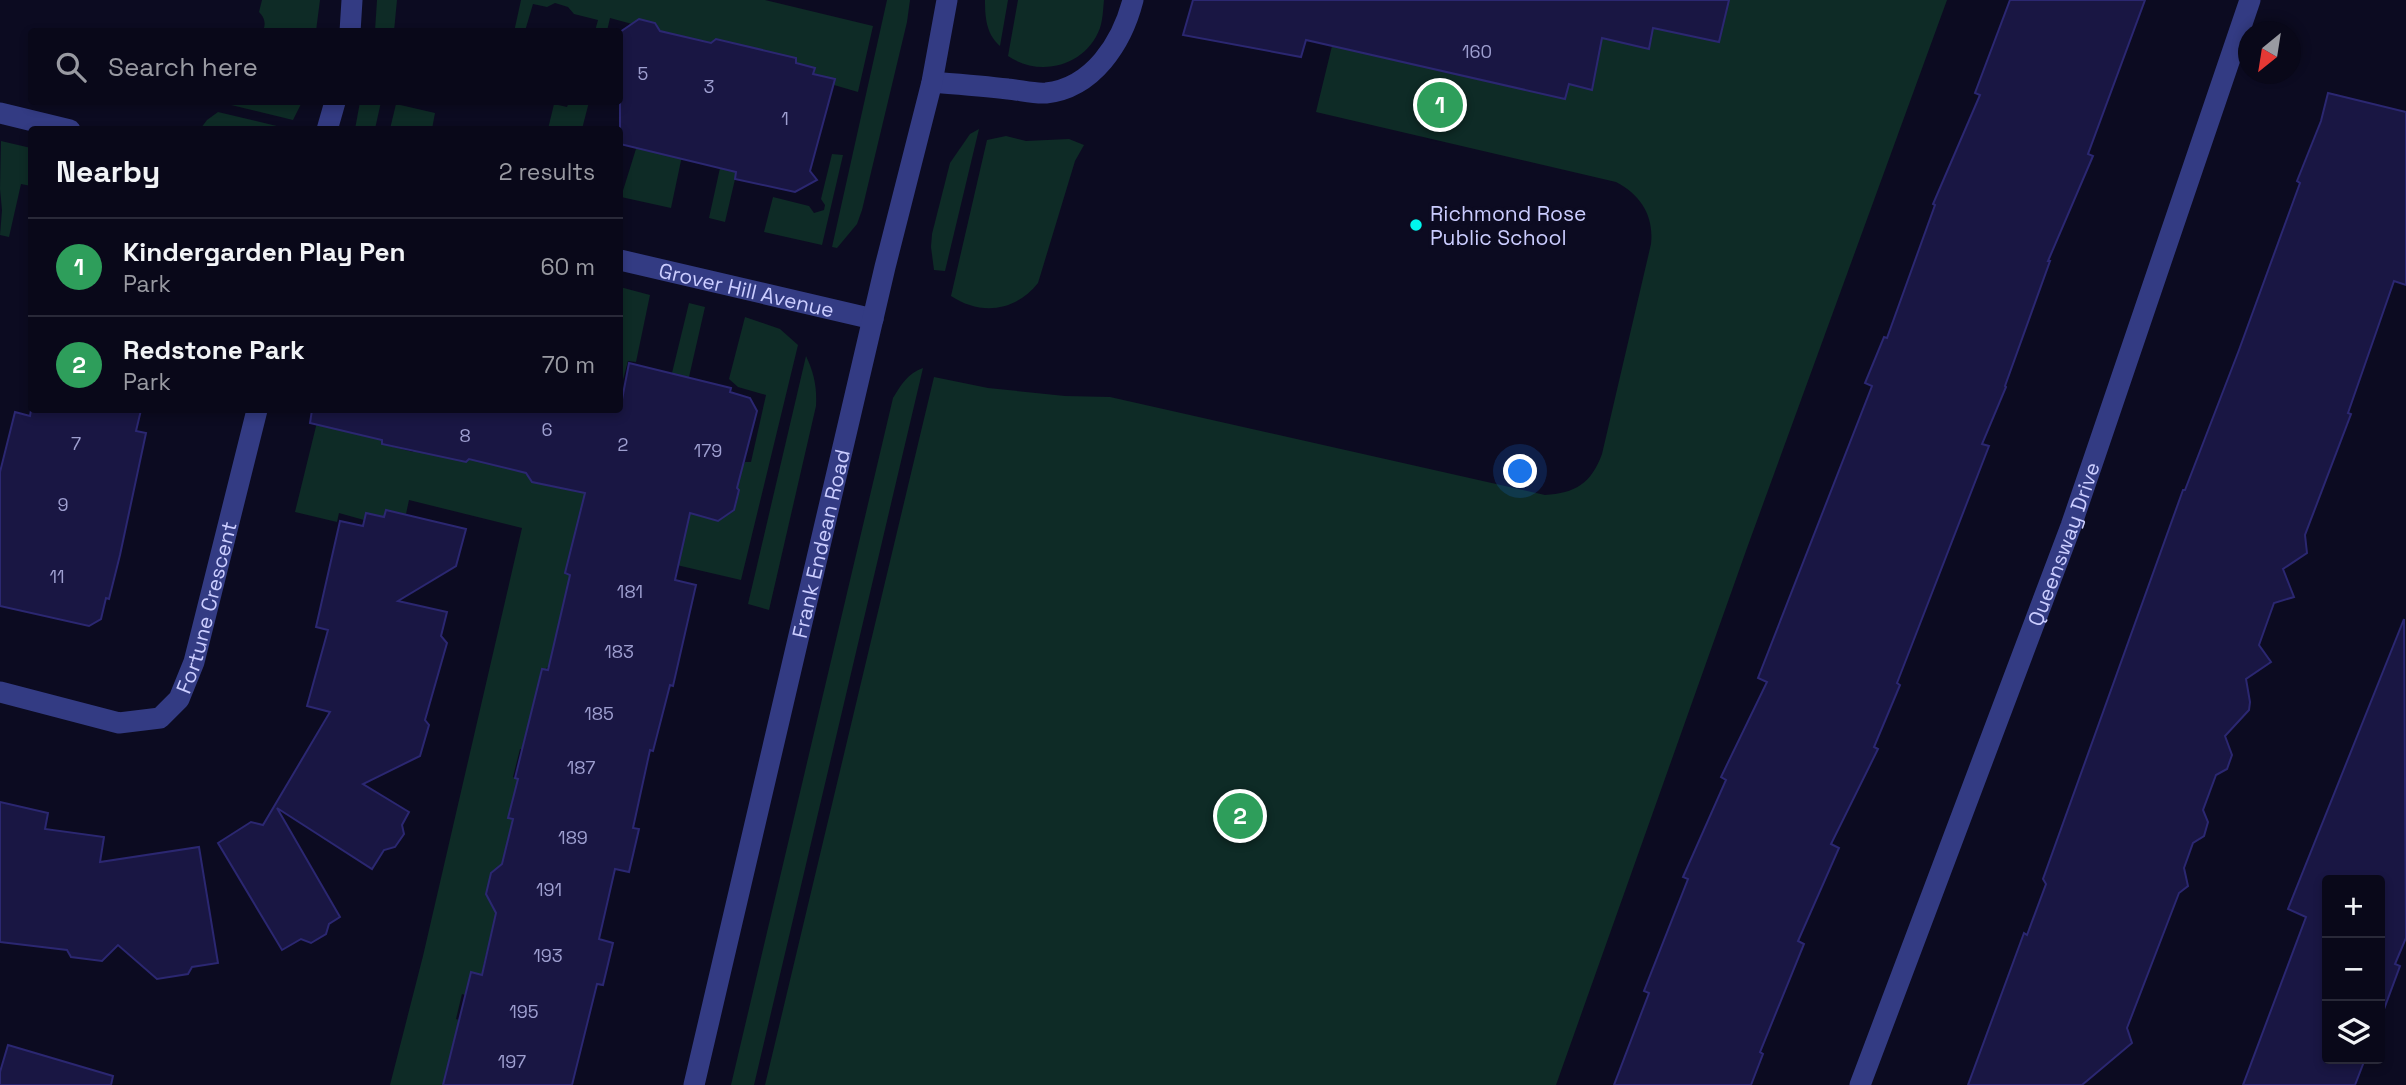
<!DOCTYPE html>
<html lang="en">
<head>
<meta charset="utf-8">
<style>
  :root { --surface:#090819; --page:#121122; --text:#f1f3f6; --muted:#999aa2; --line:#292938; --accent:#00f6ed }
  body { margin:0; font-family:"Space Grotesk",sans-serif; background:var(--page); color:var(--text) }
  .controls { position:absolute; right:21px; bottom:21px; display:grid; overflow:hidden; border-radius:7px; box-shadow:0 4px 10px #0003 }
  .controls button { width:63px; height:63px; display:grid; place-items:center; padding:0; border:0; border-bottom:2px solid var(--line); background:var(--surface); color:var(--text); font:35px sans-serif }
  .compass { position:absolute; left:2238px; top:21px; width:63px; height:63px; border-radius:50%; background:var(--surface); box-shadow:0 4px 10px #0003; rotate:210deg }
  .you { position:absolute; left:1521px; top:472px; width:24px; height:24px; margin:-18px; border:5px solid #fff; border-radius:50%; background:#1a73e8; box-shadow:0 0 0 10px #1a73e833 }
  .badge { display:grid; place-items:center; width:46px; height:46px; border-radius:50%; background:var(--accent); color:#fff; font-size:23px; font-weight:700 }
  .pin { position:absolute; translate:-50% -50%; border:4px solid #fff; box-shadow:0 2px 7px #0006 }
  .list { margin:0; padding:0; list-style:none }
  h2 { display:flex; justify-content:space-between; align-items:center; height:91px; margin:0; padding:0 28px; font-size:30px }
  h2 small { font-size:23px; font-weight:400; color:var(--muted) }
  .list li { display:grid; grid-template-columns:46px 1fr auto; gap:21px; align-items:center; box-sizing:border-box; height:98px; padding:0 28px; border-top:2px solid var(--line) }
  .list b { display:block; font-size:26px; white-space:nowrap }
  .list p { margin:0; font-size:23px; white-space:nowrap; color:var(--muted) }
  .list em { font-size:23px; font-style:normal; color:var(--muted) }
  .icon { flex:none; width:38px; height:38px; fill:none; stroke:currentColor; stroke-width:2; stroke-linecap:round; stroke-linejoin:round }
  .map { position:relative; flex:none; width:2406px; height:1085px; overflow:hidden }
  .search { position:absolute; background:var(--surface); box-shadow:0 4px 10px #0003; left:28px; top:28px; width:595px; height:77px; display:flex; align-items:center; gap:18px; box-sizing:border-box; padding:0 24px; border-radius:7px; color:var(--muted); font-size:26px }
  .panel { position:absolute; background:var(--surface); box-shadow:0 4px 10px #0003; left:28px; top:126px; width:595px; height:287px; border-radius:7px }
  .map>svg:first-child { display:block }
</style>
</head>
<body>
<div class="map">
<svg width="2406" height="1085" viewBox="0 0 2406 1085">
  <rect width="100%" height="100%" fill="#0c0b21"/>
  <g fill="#0e2b26">
    <path d="M262,0H320L316,31H263C266,24 265,18 259,12Z"/>
    <polygon points="377,0 397,0 394,31 375,31"/>
    <polygon points="521,0 765,0 873,26 858,92 834,85 831,78 813,74 815,68 796,63 765,51 725,222 709,218 720,168 686,137 671,208 621,197 645,120 660,31 655,23 640,19 632,24 610,18 607,31 595,31 598,20 574,14 568,7 555,3 547,7 533,4 525,31 514,32"/>
    <polygon points="887,0 910,0 907,22 862,210 857,224 837,248 832,247"/>
    <path d="M985,0H1008L1000,46C986,34 985,17 985,0Z"/>
    <path d="M1018,0H1104C1103,9 1103,19 1100,28C1086,66 1040,78 1008,56Z"/>
    <path d="M1729,0H1947L1747,548L1556,1085H765L934,377L988,388L1065,396L1110,397L1545,495C1575,493 1591,484 1602,454L1651,244C1654,216 1641,195 1616,182L1316,112L1332,46L1565,99L1569,84L1592,90L1602,38L1649,49L1653,28L1719,42Z"/>
    <polygon points="228,102 302,102 293,120 227,104"/>
    <polygon points="360,102 381,102 375,129 355,129"/>
    <polygon points="569,102 589,102 582,129 548,129 554,104 567,107"/>
    <polygon points="396,104 435,113 432,129 390,129"/>
    <polygon points="218,112 285,128 201,128 207,120"/>
    <polygon points="979,129 945,271 934,270 931,247 932,234 950,163 970,134"/>
    <path d="M1006,136L1026,141L1069,139L1084,145L1075,161L1038,283C1016,311 981,316 951,296L987,140Z"/>
    <polygon points="1,141 31,148 31,186 21,184 9,237 0,235 2,210 0,189"/>
    <polygon points="832,154 843,155 822,245 764,232 773,197 809,206 814,213 824,210 825,205 821,199"/>
    <polygon points="620,287 650,295 636,362 628,361 623,380 620,382"/>
    <polygon points="689,303 705,307 689,377 686,377 690,513 739,490 734,484 740,464 743,466 745,462 751,462 766,395 738,387 729,379 745,317 780,329 798,345 741,580 638,556 565,573 570,575 553,669 547,667 546,670 541,669 525,750 520,749 513,777 525,781 513,819 523,847 491,873 486,894 490,902 506,905 491,934 483,967 490,970 488,976 471,972 465,995 462,994 456,1019 459,1020 457,1055 449,1059 444,1085 390,1085 423,956 522,528 409,500 406,514 386,510 384,517 366,513 364,520 339,513 337,522 295,512 320,410 347,410 345,417 362,435 382,440 382,444 413,452 419,431 471,458 526,473 532,482 547,485 554,481 569,481 585,410 595,410 576,485 677,375 672,373"/>
    <path d="M806,356C814,373 817,387 816,406L769,610L748,604Z"/>
    <path d="M923,368L754,1085H731L893,398C901,385 908,373 923,368Z"/>
  </g>
  <g fill="#191643" stroke="#2b2771" stroke-width="2">
    <polygon points="1193,0 1729,0 1719,42 1653,28 1649,49 1602,38 1592,90 1569,84 1565,99 1306,40 1301,57 1183,35"/>
    <polygon points="2010,0 2145,0 2088,154 2093,156 2048,261 2050,261 2005,386 2006,387 1982,444 1989,446 1897,683 1900,685 1874,747 1878,749 1831,844 1839,848 1798,941 1804,944 1760,1052 1763,1054 1751,1085 1614,1085 1649,993 1644,991 1688,879 1683,877 1726,780 1721,777 1767,682 1758,678 1872,386 1865,383 1884,337 1887,338 1935,205 1933,204 1980,95 1975,93"/>
    <polygon points="639,19 655,23 660,31 711,43 716,39 796,58 796,63 815,68 813,74 835,79 810,171 817,180 795,192 735,179 736,172 620,144 620,32"/>
    <polygon points="2328,93 2406,112 2406,285 2394,281 2348,413 2351,414 2305,535 2307,553 2283,569 2294,597 2274,603 2259,645 2271,662 2246,679 2250,702 2249,710 2225,736 2232,755 2227,769 2216,775 2203,810 2208,822 2204,836 2193,843 2184,868 2188,886 2179,893 2127,1028 2132,1043 2082,1085 1968,1085 2024,933 2027,935 2046,884 2043,879 2183,490 2185,490 2239,350 2300,183 2297,181 2321,121"/>
    <polygon points="629,363 731,388 730,392 750,398 757,411 737,488 739,490 734,510 718,521 690,513 675,580 696,585 673,686 670,685 653,751 650,750 633,828 639,829 629,872 615,869 599,939 613,943 603,985 597,984 572,1085 443,1085 471,972 482,975 496,913 486,894 491,873 502,864 513,819 508,818 518,779 515,778 542,669 548,670 570,575 565,573 585,493 532,482 526,473 469,459 466,462 382,444 382,440 310,423 312,410 620,410"/>
    <polygon points="31,410 141,410 136,431 146,433 120,555 109,599 106,598 101,619 89,626 0,606 0,472 15,412 30,416"/>
    <polygon points="386,510 466,529 456,566 398,601 447,612 441,636 447,643 425,720 429,725 420,756 363,784 409,812 402,825 404,834 395,847 384,850 372,869 277,808 340,917 329,924 326,934 311,943 301,939 282,950 218,843 251,822 263,825 330,712 307,706 328,630 316,627 340,521 363,526 366,513 384,517"/>
    <polygon points="2404,619 2406,938 2395,964 2400,966 2380,1020 2380,880 2327,880 2327,1059 2365,1059 2355,1085 2243,1085 2306,917 2288,909"/>
    <polygon points="0,802 48,813 45,829 104,837 100,862 199,847 218,963 192,967 188,974 157,979 118,945 102,961 71,957 67,950 0,942"/>
    <polygon points="8,1045 113,1076 111,1085 0,1085 0,1072"/>
  </g>
  <g fill="none" stroke-linecap="round" stroke-linejoin="round">
    <g stroke="#333b83" stroke-width="21">
      <polyline points="350,32 352,0"/>
      <path d="M932,82C957,84 983,86 1008,89C1020,90 1034,94 1046,93C1093,88 1122,43 1133,0"/>
      <polyline points="0,113 70,130"/>
      <polyline points="327,130 335,102"/>
      <path id="s1" d="M620,260L873,319"/>
      <path id="s2" d="M0,692L119,723L160,718L179,699L194,662L257,410"/>
      <path id="s3" d="M694,1085L885,267L932,82L947,0"/>
      <path id="s4" d="M1860,1085L2071,526L2250,0"/>
    </g>
  </g>
  <circle fill="#00f6ed" stroke="#0c0b21" stroke-width="2.5" cx="1416" cy="225" r="7"/>
  <g text-anchor="middle" dominant-baseline="central" stroke-width="7" stroke-linejoin="round" paint-order="stroke">
    <g font-size="18" fill="#9e9fd0">
      <text x="1477" y="51">160</text>
      <text x="643" y="73">5</text>
      <text x="709" y="86">3</text>
      <text x="785" y="118">1</text>
      <text x="547" y="429">6</text>
      <text x="465" y="435">8</text>
      <text x="76" y="443">7</text>
      <text x="623" y="444">2</text>
      <text x="708" y="450">179</text>
      <text x="63" y="504">9</text>
      <text x="57" y="576">11</text>
      <text x="630" y="591">181</text>
      <text x="619" y="651">183</text>
      <text x="599" y="713">185</text>
      <text x="581" y="767">187</text>
      <text x="573" y="837">189</text>
      <text x="549" y="889">191</text>
      <text x="548" y="955">193</text>
      <text x="524" y="1011">195</text>
      <text x="512" y="1061">197</text>
    </g>
    <g font-size="21" fill="#cbcdff" stroke="#0c0b21" text-anchor="start">
      <text x="1430" y="213">Richmond Rose<tspan x="1430" dy="24">Public School</tspan></text>
    </g>
    <g font-size="21" fill="#cbcdff" stroke="#0c0b21">
      <text stroke="none"><textPath href="#s1" startOffset="130">Grover Hill Avenue</textPath></text>
      <text stroke="none"><textPath href="#s3" startOffset="556">Frank Endean Road</textPath></text>
      <text stroke="none"><textPath href="#s4" startOffset="578">Queensway Drive</textPath></text>
      <text stroke="none"><textPath href="#s2" startOffset="287">Fortune Crescent</textPath></text>
    </g>
  </g>
</svg>
<div class="controls">
<button>+</button>
<button>−</button>
<button><svg class="icon" aria-label="layers" viewBox="0 0 24 24"><path d="M12 4l9 5-9 5-9-5zM3 14l9 5 9-5"/></svg></button>
</div>
<svg class="compass" viewBox="-18 -18 36 36"><path d="M0-13l5 13h-10z" fill="#e53935"/><path d="M0 13l5-13h-10z" fill="#999aa2"/></svg>
<div class="you"></div>
<div class="pin badge" style="left:1440px;top:105px;background:#2e9e5b">1</div>
<div class="pin badge" style="left:1240px;top:816px;background:#2e9e5b">2</div>
<div class="search"><svg class="icon" aria-label="search" viewBox="0 0 24 24"><circle cx="10" cy="10" r="6"/><path d="M15 15l6 6"/></svg>Search here</div>
<section class="panel">
<h2>Nearby<small>2 results</small></h2>
<ul class="list">
<li><span class="badge" style="background:#2e9e5b">1</span><div><b>Kindergarden Play Pen</b><p>Park</p></div><em>60 m</em></li>
<li><span class="badge" style="background:#2e9e5b">2</span><div><b>Redstone Park</b><p>Park</p></div><em>70 m</em></li>
</ul>
</section>
</div>
</body>
</html>
